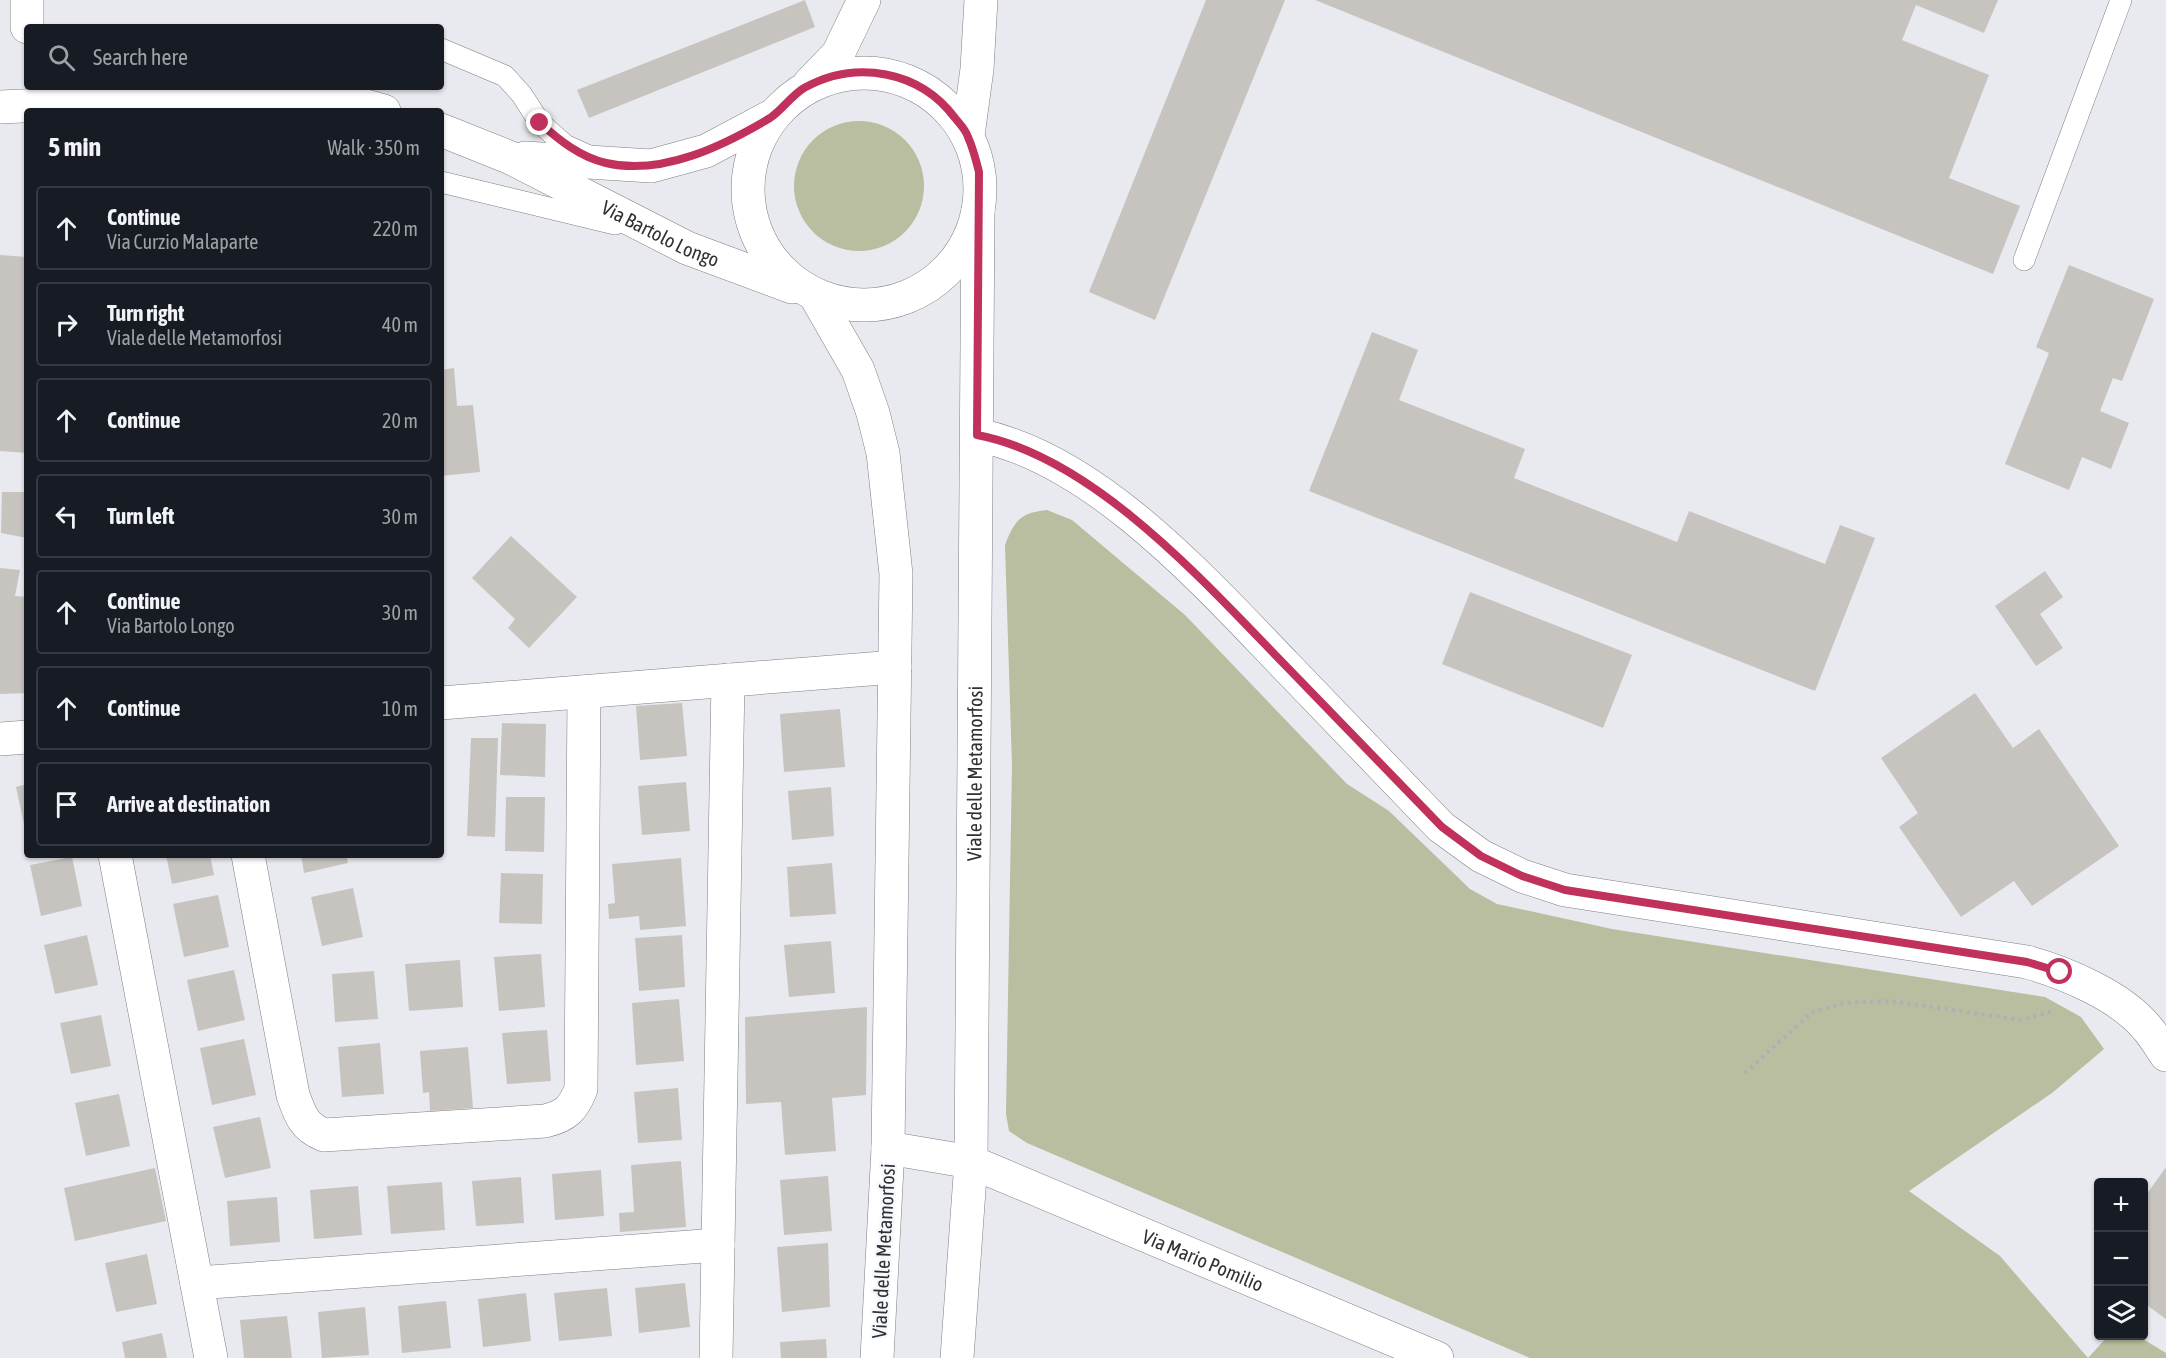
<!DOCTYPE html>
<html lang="en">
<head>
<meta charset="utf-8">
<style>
  :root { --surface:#171b24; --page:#20242c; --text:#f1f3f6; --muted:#9ea1a6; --line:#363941 }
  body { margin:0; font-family:"Asap Condensed",sans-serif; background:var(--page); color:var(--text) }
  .controls { position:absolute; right:18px; bottom:18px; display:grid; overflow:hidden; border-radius:6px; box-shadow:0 2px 4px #0004 }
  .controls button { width:54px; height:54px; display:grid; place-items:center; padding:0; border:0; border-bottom:2px solid var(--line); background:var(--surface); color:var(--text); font:30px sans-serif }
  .stop { position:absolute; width:18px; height:18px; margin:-14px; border:4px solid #c0315b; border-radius:50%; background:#fff }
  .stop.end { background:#c0315b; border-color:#fff; box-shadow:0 2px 6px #0008 }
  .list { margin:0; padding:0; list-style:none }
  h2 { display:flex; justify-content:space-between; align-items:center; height:78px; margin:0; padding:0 24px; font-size:26px }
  h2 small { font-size:20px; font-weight:400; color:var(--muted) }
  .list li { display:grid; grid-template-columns:39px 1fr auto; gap:18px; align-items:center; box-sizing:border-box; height:84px; margin:0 12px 12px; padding:0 12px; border:2px solid var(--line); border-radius:6px }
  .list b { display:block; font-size:22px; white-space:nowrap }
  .list p { margin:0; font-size:20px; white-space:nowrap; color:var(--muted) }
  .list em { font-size:20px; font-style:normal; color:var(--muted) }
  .icon { flex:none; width:33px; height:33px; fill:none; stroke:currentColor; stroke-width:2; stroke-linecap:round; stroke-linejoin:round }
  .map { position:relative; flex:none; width:2166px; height:1358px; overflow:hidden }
  .search { position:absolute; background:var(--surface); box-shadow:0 2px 4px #0004; left:24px; top:24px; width:420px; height:66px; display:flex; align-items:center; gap:15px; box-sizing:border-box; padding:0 21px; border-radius:6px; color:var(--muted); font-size:22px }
  .panel { position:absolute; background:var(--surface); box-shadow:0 2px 4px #0004; left:24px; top:108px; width:420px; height:750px; border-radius:6px }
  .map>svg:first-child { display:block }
</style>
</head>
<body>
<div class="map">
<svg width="2166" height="1358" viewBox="0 0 2166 1358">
  <rect width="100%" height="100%" fill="#e8eaef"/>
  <g fill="#b8be9f">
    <circle cx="859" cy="186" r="65"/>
    <path d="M1047,510L1072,520L1185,615L1347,784L1389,811L1470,889L1497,904L1612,929L2045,997L2081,1017L2104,1049L2052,1093L1909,1191L2000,1256L2088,1358L2108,1336H2138L2166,1353V1358H1530L1027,1143L1009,1131L1006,1114L1012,765L1005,545C1015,520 1020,513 1047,510Z"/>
  </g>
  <g fill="#c7c4c0">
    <polygon points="805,0 815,27 589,118 577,90"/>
    <polygon points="1206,0 1285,0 1155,320 1089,292"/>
    <polygon points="1315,0 1998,0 1984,33 1916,5 1902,40 1989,75 1949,178 2020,206 1993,274"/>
    <polygon points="0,255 27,257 27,453 0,451"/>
    <polygon points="2069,265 2154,299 2122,381 2113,378 2100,411 2129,423 2111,469 2082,457 2069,490 2005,464 2049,353 2036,347"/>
    <polygon points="1372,332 1418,350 1399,400 1525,449 1514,478 1677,542 1689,511 1825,564 1840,525 1875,538 1815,691 1309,491"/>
    <polygon points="454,368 457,406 473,405 480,472 441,476 441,370"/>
    <polygon points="2,492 27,492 27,538 1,533"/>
    <polygon points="511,536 577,597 529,648 508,628 515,619 472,578"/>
    <polygon points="0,568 20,570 15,596 27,597 27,693 0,694"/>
    <polygon points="2045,571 2063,597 2040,614 2063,648 2036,666 1995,606"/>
    <polygon points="1470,592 1632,655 1603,728 1442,664"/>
    <polygon points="1975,693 2013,748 2039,729 2119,846 2032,906 2014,881 1961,917 1899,827 1918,813 1881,758"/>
    <polygon points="682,703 687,756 640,760 636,706"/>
    <polygon points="840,709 845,767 784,772 780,714"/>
    <polygon points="502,723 546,724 545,777 500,775"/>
    <polygon points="471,738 498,738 495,837 467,836"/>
    <polygon points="686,782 690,831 642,835 638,786"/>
    <polygon points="27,784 27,834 26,834 16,787"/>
    <polygon points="831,787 834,836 792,840 788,791"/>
    <polygon points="506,797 545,797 544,852 505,851"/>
    <polygon points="166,855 210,855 214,875 172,884"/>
    <polygon points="301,855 346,855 348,863 304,873"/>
    <polygon points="72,857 82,906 41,916 30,865"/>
    <polygon points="681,858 686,926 640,930 639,916 609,919 608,904 615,903 612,864"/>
    <polygon points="832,863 836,914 790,917 787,867"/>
    <polygon points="501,873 543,874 542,924 499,923"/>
    <polygon points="353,888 363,937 322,946 311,897"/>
    <polygon points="218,895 229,947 184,957 173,904"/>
    <polygon points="87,935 98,985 55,994 44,945"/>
    <polygon points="682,935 685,987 639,991 635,938"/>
    <polygon points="831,941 835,993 789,997 784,945"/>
    <polygon points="541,954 545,1007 499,1011 494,957"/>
    <polygon points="460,960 463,1007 409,1011 405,964"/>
    <polygon points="234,970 245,1020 198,1031 187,980"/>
    <polygon points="374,971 378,1019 335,1022 332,974"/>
    <polygon points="679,999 684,1061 636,1065 632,1003"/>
    <polygon points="867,1007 866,1095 832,1098 836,1151 785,1155 781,1102 746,1104 745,1017"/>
    <polygon points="101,1015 111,1066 71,1074 60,1023"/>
    <polygon points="547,1030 551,1081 507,1084 502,1033"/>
    <polygon points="244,1039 256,1095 212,1105 200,1048"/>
    <polygon points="380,1043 384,1094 342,1097 338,1047"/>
    <polygon points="468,1047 473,1108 430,1111 429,1092 423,1093 420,1051"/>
    <polygon points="678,1088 682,1140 638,1143 634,1092"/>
    <polygon points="119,1094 130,1146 86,1156 75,1103"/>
    <polygon points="260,1117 271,1168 225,1178 213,1127"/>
    <polygon points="681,1161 686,1227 620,1232 619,1213 634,1212 631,1165"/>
    <polygon points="2166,1167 2166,1319 2144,1303 2144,1198"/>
    <polygon points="155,1168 166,1221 75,1241 64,1188"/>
    <polygon points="601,1170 604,1216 555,1220 552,1174"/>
    <polygon points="828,1176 832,1231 784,1235 780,1180"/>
    <polygon points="521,1177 524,1223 476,1226 472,1181"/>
    <polygon points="442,1182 445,1230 391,1234 387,1186"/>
    <polygon points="358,1186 362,1235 314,1239 310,1190"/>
    <polygon points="277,1197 280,1242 230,1246 227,1201"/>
    <polygon points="828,1243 830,1307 782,1312 777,1247"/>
    <polygon points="147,1254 157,1304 116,1312 105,1263"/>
    <polygon points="685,1283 690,1327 639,1333 635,1288"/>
    <polygon points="607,1288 612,1336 559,1341 554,1293"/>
    <polygon points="526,1293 531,1341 483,1347 478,1299"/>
    <polygon points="446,1301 451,1348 402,1353 398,1306"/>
    <polygon points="365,1307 369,1355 322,1358 318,1312"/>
    <polygon points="287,1316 292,1358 244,1358 240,1320"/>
    <polygon points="162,1333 167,1358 125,1358 122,1342"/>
    <polygon points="826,1339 827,1358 781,1358 780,1342"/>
  </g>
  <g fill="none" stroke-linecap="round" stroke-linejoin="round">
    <g stroke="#7d7f83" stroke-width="22">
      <g id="service">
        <polyline points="441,49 505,76 522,95 540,123 565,145 589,156"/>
        <polyline points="441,182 615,224"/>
        <polyline points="2024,260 2121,0"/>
      </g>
    </g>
    <g stroke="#7d7f83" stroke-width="34">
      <g id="minor">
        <polyline points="27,0 27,27"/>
        <path d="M977,435C1095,458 1205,582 1286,666C1338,720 1390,774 1441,827L1481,856L1522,876L1565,890L2027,962C2066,973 2121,996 2147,1028C2154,1036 2160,1046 2166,1055"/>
        <polyline points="441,703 895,667"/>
        <polyline points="0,739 27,737"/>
        <polyline points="115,855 211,1358"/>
        <path d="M248,855L293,1095C300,1115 304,1127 324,1135L545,1121C566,1116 573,1109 581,1089L584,692"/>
        <path id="s1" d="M971,1162L1437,1358"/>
        <polyline points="197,1283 718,1245"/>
        <polyline points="716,1358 728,680"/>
      </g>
    </g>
    <g stroke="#7d7f83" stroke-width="34">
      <g id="tertiary">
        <circle cx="864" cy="189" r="116"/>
        <polyline points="810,83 838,54 864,0"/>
        <polyline points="0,107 289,94 349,101 384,111"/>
        <path id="s2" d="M441,130L511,158L687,248L792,287"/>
        <polyline points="968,135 977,69 981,0"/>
        <polyline points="525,158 651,166 706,151 772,116"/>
        <polyline points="815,295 858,370 873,413 883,453 896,574 888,1148 877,1358"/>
        <polyline points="888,1148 971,1162"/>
        <path id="s3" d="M957,1358L971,1162L978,211"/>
      </g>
    </g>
    <polyline stroke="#aeb0b4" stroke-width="4" stroke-dasharray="3 4.5" stroke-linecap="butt" points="1745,1073 1811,1013 1843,1003 1891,1001 2021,1020 2054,1011"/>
    <use href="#service" stroke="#fff" stroke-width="21"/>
    <use href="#minor" stroke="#fff" stroke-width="33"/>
    <use href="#tertiary" stroke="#fff" stroke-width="33"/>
  </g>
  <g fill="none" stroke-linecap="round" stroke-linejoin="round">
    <path stroke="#c0315b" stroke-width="8" d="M540,123C559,140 580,157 606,163C662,176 723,146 770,118C782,110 791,96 804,88C856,59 920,71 955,118C960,124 966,130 968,137C973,148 976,160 979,172L977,435C1094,457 1205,583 1286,666C1338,720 1390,774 1442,827L1481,856L1522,876L1565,890L2027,962L2060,972"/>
  </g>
  <g text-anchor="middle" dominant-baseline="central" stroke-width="5" stroke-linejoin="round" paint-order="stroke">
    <g font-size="20" fill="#303133" stroke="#f5f8fc">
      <text stroke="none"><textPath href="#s2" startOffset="243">Via Bartolo Longo</textPath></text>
      <text stroke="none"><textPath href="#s3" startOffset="585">Viale delle Metamorfosi</textPath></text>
      <text transform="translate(883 1251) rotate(-87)">Viale delle Metamorfosi</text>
      <text stroke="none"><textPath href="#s1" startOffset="252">Via Mario Pomilio</textPath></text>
    </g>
  </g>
</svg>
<div class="controls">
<button>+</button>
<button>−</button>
<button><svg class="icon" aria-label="layers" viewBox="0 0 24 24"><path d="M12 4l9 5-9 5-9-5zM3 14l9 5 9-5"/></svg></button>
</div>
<div class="stop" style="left:2060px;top:972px"></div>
<div class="stop end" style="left:540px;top:123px"></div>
<div class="search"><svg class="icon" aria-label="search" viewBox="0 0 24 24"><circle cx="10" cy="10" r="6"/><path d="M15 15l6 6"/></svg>Search here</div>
<section class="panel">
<h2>5 min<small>Walk · 350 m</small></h2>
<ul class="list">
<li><svg class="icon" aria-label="ahead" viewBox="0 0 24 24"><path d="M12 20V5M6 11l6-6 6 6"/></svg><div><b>Continue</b><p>Via Curzio Malaparte</p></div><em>220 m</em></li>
<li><svg class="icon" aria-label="right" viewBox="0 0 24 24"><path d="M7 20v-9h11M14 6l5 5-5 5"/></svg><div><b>Turn right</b><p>Viale delle Metamorfosi</p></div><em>40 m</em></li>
<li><svg class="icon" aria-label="ahead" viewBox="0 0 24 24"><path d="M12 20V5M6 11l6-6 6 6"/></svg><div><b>Continue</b></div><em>20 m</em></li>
<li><svg class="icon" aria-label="left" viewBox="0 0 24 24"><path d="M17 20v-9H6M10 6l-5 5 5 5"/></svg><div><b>Turn left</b></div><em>30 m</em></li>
<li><svg class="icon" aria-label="ahead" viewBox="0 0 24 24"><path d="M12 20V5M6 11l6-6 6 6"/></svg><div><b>Continue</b><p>Via Bartolo Longo</p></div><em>30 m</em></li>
<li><svg class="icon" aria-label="ahead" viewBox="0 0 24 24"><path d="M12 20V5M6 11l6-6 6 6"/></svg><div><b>Continue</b></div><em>10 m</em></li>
<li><svg class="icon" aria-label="arrive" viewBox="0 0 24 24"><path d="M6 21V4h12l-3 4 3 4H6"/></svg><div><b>Arrive at destination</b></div></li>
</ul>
</section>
</div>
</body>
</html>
